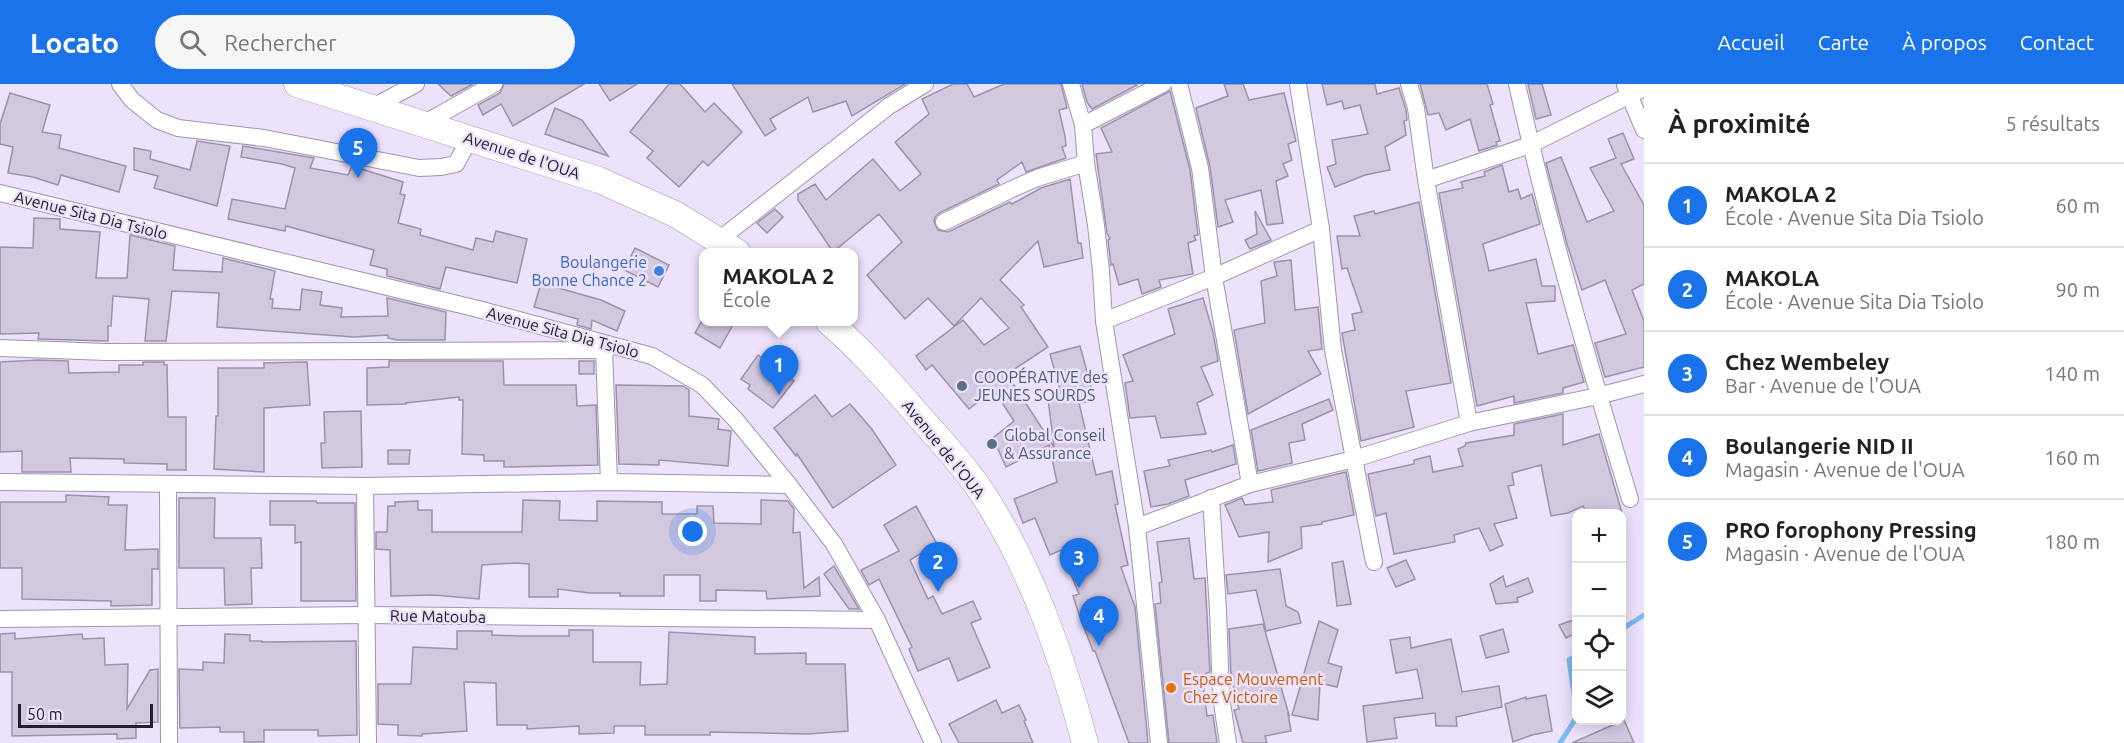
<!DOCTYPE html>
<html lang="fr">
<head>
<meta charset="utf-8">
<style>
  :root { --surface:#fff; --page:#f6f6f6; --text:#222; --muted:#767676; --line:#e0e0e0; --accent:#1a73e8 }
  body { margin:0; font-family:Ubuntu,sans-serif; background:var(--page); color:var(--text) }
  .controls { position:absolute; right:18px; bottom:18px; display:grid; overflow:hidden; border-radius:12px; box-shadow:0 3px 15px #0003 }
  .controls button { width:54px; height:54px; display:grid; place-items:center; padding:0; border:0; border-bottom:2px solid var(--line); background:var(--surface); color:var(--text); font:30px sans-serif }
  .scale { position:absolute; left:18px; bottom:15px; width:135px; box-sizing:border-box; padding-left:6px; border:3px solid #242029; border-top:0; font-size:16px; line-height:21px; white-space:nowrap; color:#242029; -webkit-text-stroke:4px #ede2fb; paint-order:stroke }
  .you { position:absolute; left:693px; top:448px; width:21px; height:21px; margin:-15px; border:4px solid #fff; border-radius:50%; background:#1a73e8; box-shadow:0 0 0 9px #1a73e833 }
  .badge { display:grid; place-items:center; width:39px; height:39px; border-radius:50%; background:var(--accent); color:#fff; font-size:20px; font-weight:700 }
  .pin { position:absolute; translate:-50% -50px; filter:drop-shadow(0 2px 3px #0008) }
  .pin::after { content:''; position:absolute; top:32px; width:21px; height:18px; background:inherit; clip-path:polygon(0 0,100% 0,50% 100%) }
  .popup { position:absolute; left:699px; top:164px; width:159px; height:78px; box-sizing:border-box; display:grid; place-content:center; border-radius:12px; background:var(--surface); filter:drop-shadow(0 2px 4px #0005); font-size:20px; white-space:nowrap; color:var(--muted) }
  .popup b { font-size:22px; color:var(--text) }
  .popup::after { content:''; position:absolute; left:50%; top:100%; margin-left:-12px; border:12px solid transparent; border-top-color:var(--surface) }
  .list { margin:0; padding:0; list-style:none }
  h2 { display:flex; justify-content:space-between; align-items:center; height:78px; margin:0; padding:0 24px; font-size:26px }
  h2 small { font-size:20px; font-weight:400; color:var(--muted) }
  .list li { display:grid; grid-template-columns:39px 1fr auto; gap:18px; align-items:center; box-sizing:border-box; height:84px; padding:0 24px; border-top:2px solid var(--line) }
  .list b { display:block; font-size:22px; white-space:nowrap }
  .list p { margin:0; font-size:20px; white-space:nowrap; color:var(--muted) }
  .list em { font-size:20px; font-style:normal; color:var(--muted) }
  .icon { flex:none; width:33px; height:33px; fill:none; stroke:currentColor; stroke-width:2; stroke-linecap:round; stroke-linejoin:round }
  .map { position:relative; flex:none; width:1644px; height:659px; overflow:hidden }
  header { display:flex; align-items:center; gap:36px; box-sizing:border-box; height:84px; padding:0 30px; background:var(--accent); color:#fff }
  header strong { font-size:28px }
  nav { display:flex; gap:33px; margin-inline-start:auto; font-size:21px }
  .search { width:420px; height:54px; background:var(--page); display:flex; align-items:center; gap:15px; box-sizing:border-box; padding:0 21px; border-radius:33px; color:var(--muted); font-size:22px }
  main { display:flex }
  aside { flex:1; background:var(--surface) }
  .map>svg:first-child { display:block }
</style>
</head>
<body>
<header>
<strong>Locato</strong>
<div class="search"><svg class="icon" aria-label="search" viewBox="0 0 24 24"><circle cx="10" cy="10" r="6"/><path d="M15 15l6 6"/></svg>Rechercher</div>
<nav><a>Accueil</a><a>Carte</a><a>À propos</a><a>Contact</a></nav>
</header>
<main>
<div class="map">
<svg width="1644" height="659" viewBox="0 0 1644 659">
  <rect width="100%" height="100%" fill="#ede2fb"/>
  <g fill="none" stroke-linecap="round" stroke-linejoin="round">
    <g stroke="#7db9f2" stroke-width="5">
      <polyline points="1622,545 1644,531"/>
      <polyline points="1576,572 1569,576 1576,624"/>
      <polyline points="1560,659 1576,634"/>
    </g>
  </g>
  <g fill="#d2c8e0" stroke="#9c92a9" stroke-width="1.5">
    <polygon points="438,0 473,0 451,12"/>
    <polygon points="504,0 584,0 513,42 501,20 483,31 478,21 500,9"/>
    <polygon points="599,0 637,0 610,17"/>
    <polygon points="669,0 680,0 705,28 714,19 742,48 708,82 703,77 679,103 647,74 653,67 630,48"/>
    <polygon points="732,0 905,0 852,32 846,17 813,28 808,13 770,35 776,45 765,52"/>
    <polygon points="953,0 967,0 974,13 1004,0 1061,0 1067,24 1059,26 1065,52 1066,62 1062,63 1066,74 1026,88 1022,78 997,96 999,100 939,129 935,133 934,138 938,146 948,148 1010,118 1012,120 1041,104 1070,95 1078,159 1081,159 1083,174 1044,183 1038,157 1000,196 1024,221 1021,223 1048,263 1007,290 1054,363 1048,315 1062,313 1050,270 1080,262 1095,317 1079,319 1096,391 1112,387 1118,420 1115,421 1128,481 1121,483 1135,523 1148,659 1129,659 1095,567 1093,567 1080,533 1073,512 1079,510 1061,466 1050,471 1035,434 1023,439 1014,415 1057,398 1049,361 1006,383 993,354 1014,337 994,306 969,325 932,281 926,286 916,272 963,236 984,261 1009,244 981,214 954,242 928,214 905,235 867,191 902,158 879,130 833,168 798,116 798,110 815,100 826,116 873,75 900,107 921,90 895,58 929,30 922,15"/>
    <polygon points="1082,0 1136,0 1137,1 1092,25 1087,18"/>
    <polygon points="1224,0 1243,0 1249,16 1284,9 1296,57 1288,60 1292,76 1283,80 1288,92 1276,97 1283,139 1267,141 1261,106 1225,116 1233,138 1218,143 1210,83 1196,24 1228,12"/>
    <polygon points="1322,0 1375,0 1377,10 1399,4 1406,26 1407,36 1404,37 1406,51 1385,63 1390,86 1365,91 1335,103 1327,83 1336,80 1332,56 1368,50 1360,21 1344,25 1342,17 1327,21"/>
    <polygon points="1420,0 1487,0 1493,20 1490,21 1500,57 1496,58 1497,61 1479,67 1470,35 1446,46 1439,29 1428,31"/>
    <polygon points="1528,0 1542,0 1551,31 1536,35"/>
    <polygon points="1170,7 1190,86 1198,151 1194,152 1196,156 1188,159 1193,190 1159,196 1161,203 1142,210 1138,195 1119,201 1113,180 1111,181 1108,156 1110,155 1107,149 1096,70 1112,68 1101,44"/>
    <polygon points="10,9 50,21 42,48 61,51 59,64 126,82 119,108 61,91 58,101 33,93 8,89 13,63 0,60 0,40"/>
    <polygon points="555,24 582,36 608,72 545,50"/>
    <polygon points="1623,49 1634,75 1621,80 1644,121 1644,200 1632,206 1644,237 1644,283 1605,293 1595,259 1626,250 1605,196 1582,206 1567,160 1546,79 1561,73 1587,138 1614,127 1590,84 1616,74 1608,55"/>
    <polygon points="197,57 230,62 217,122 154,104 158,92 134,86 134,64 151,67 150,75 190,86"/>
    <polygon points="243,62 314,74 310,84 348,91 352,82 403,98 400,110 405,111 398,139 421,145 420,151 473,166 476,154 493,158 496,147 527,155 517,199 446,183 440,205 387,192 387,185 370,181 374,166 286,142 285,147 228,135 232,115 285,125 295,84 282,80 241,73"/>
    <polygon points="1502,81 1509,108 1518,105 1521,115 1532,110 1540,140 1483,160 1489,187 1536,175 1542,202 1555,202 1555,217 1526,219 1538,270 1573,261 1584,298 1563,304 1563,309 1514,319 1514,312 1477,322 1439,109 1463,104 1461,98 1485,92 1484,88"/>
    <polygon points="1419,118 1451,299 1406,307 1414,343 1361,357 1342,249 1355,246 1352,230 1362,228 1347,184 1342,185 1337,152 1360,152 1354,132 1374,127 1375,130"/>
    <polygon points="775,125 783,133 767,149 757,139"/>
    <polygon points="1255,127 1271,156 1250,165 1245,156 1257,150"/>
    <polygon points="34,134 60,135 60,145 100,148 96,194 127,194 130,151 175,162 173,186 222,188 223,174 275,187 270,215 273,215 272,224 300,226 302,205 322,208 320,221 342,224 341,233 388,232 387,214 446,228 445,256 397,256 388,254 388,251 354,253 217,243 219,209 172,207 166,257 145,257 149,215 113,212 111,242 108,242 108,257 38,255 39,249 0,250 0,163 33,164"/>
    <polygon points="635,164 669,181 658,203 624,186"/>
    <polygon points="1291,176 1295,226 1318,223 1322,265 1308,267 1321,290 1248,330 1234,246 1265,239 1261,197 1277,192 1274,178"/>
    <polygon points="541,199 601,216 625,227 617,247 592,236 591,245 577,241 578,235 534,223"/>
    <polygon points="1203,214 1213,248 1218,277 1201,283 1213,311 1197,319 1206,350 1161,354 1155,332 1130,334 1125,299 1133,297 1123,271 1175,250 1168,225"/>
    <polygon points="702,237 735,237 720,264 695,249"/>
    <polygon points="758,271 794,297 773,324 748,305 750,301 741,295"/>
    <polygon points="38,276 68,277 69,289 119,288 119,281 143,281 143,278 164,278 164,281 167,281 168,333 186,333 186,386 167,386 167,380 124,379 124,375 70,374 71,388 22,388 22,367 0,368 0,278"/>
    <polygon points="389,277 503,277 504,301 576,301 577,322 596,321 598,381 504,383 504,377 484,377 484,371 462,370 463,316 459,316 459,313 406,319 406,320 367,321 367,284 389,283"/>
    <rect x="579" y="277" width="15" height="13"/>
    <polygon points="307,278 310,321 264,324 264,388 214,385 216,332 218,332 218,284 264,284 264,279"/>
    <polygon points="616,301 683,302 689,306 689,332 719,335 718,345 731,347 728,382 659,376 659,381 619,380"/>
    <polygon points="815,311 832,333 850,320 871,344 896,381 833,424 797,370 796,372 774,344"/>
    <polygon points="1329,315 1333,326 1302,340 1305,356 1289,359 1292,379 1258,387 1251,346"/>
    <polygon points="361,327 362,383 322,384 321,359 325,359 324,328"/>
    <polygon points="1563,330 1563,361 1599,350 1622,429 1587,429 1583,422 1568,429 1551,432 1541,381 1512,389 1514,401 1508,402 1517,434 1494,440 1503,461 1490,467 1479,444 1454,451 1455,458 1394,470 1386,429 1376,432 1368,390 1414,380 1414,376 1430,372 1433,388 1463,382 1458,365 1465,362 1466,359 1514,351 1514,340"/>
    <polygon points="1233,361 1236,380 1185,396 1189,412 1168,420 1151,423 1144,387 1170,382 1168,376 1211,366 1212,368"/>
    <polygon points="388,366 410,366 409,380 388,380"/>
    <polygon points="1346,388 1354,431 1322,438 1322,440 1301,443 1302,464 1268,478 1269,448 1239,453 1225,421 1242,414 1245,421 1273,418 1271,406"/>
    <polygon points="66,411 109,413 108,421 127,421 125,466 158,465 158,485 152,485 152,521 111,522 111,517 22,515 22,484 0,484 0,418 66,418"/>
    <polygon points="179,414 215,414 214,454 261,454 262,484 251,484 252,520 225,521 224,484 179,484"/>
    <polygon points="523,416 560,417 559,436 597,437 597,417 662,418 662,430 697,430 697,422 713,422 714,439 761,440 761,416 788,417 794,425 793,449 800,448 804,504 819,493 820,512 767,515 766,507 716,506 716,517 700,517 700,491 664,491 664,512 620,512 620,509 590,509 558,505 558,513 529,513 529,480 516,479 482,481 479,515 434,511 391,512 390,466 376,465 376,448 387,448 388,422 395,422 395,418 418,417 418,426 432,426 432,448 522,448"/>
    <polygon points="270,417 316,417 317,419 355,419 356,517 301,517 301,458 295,459 295,441 270,441"/>
    <polygon points="916,422 937,460 910,476 928,515 933,512 942,530 973,517 981,535 971,539 990,583 958,597 949,574 918,587 909,565 912,563 879,495 869,501 861,486 899,467 884,441"/>
    <polygon points="1189,454 1194,495 1205,494 1210,588 1202,591 1207,632 1213,631 1217,659 1169,659 1155,520 1161,519 1159,499 1162,498 1157,458"/>
    <polygon points="1406,476 1415,495 1396,503 1387,484"/>
    <polygon points="1343,477 1351,520 1337,522 1332,479"/>
    <polygon points="834,482 859,525 849,525 824,490"/>
    <polygon points="1280,485 1286,522 1298,528 1301,539 1266,547 1256,506 1228,510 1226,491"/>
    <polygon points="1503,492 1506,503 1528,494 1533,508 1517,514 1518,518 1496,520 1490,500"/>
    <polygon points="1576,535 1576,549 1566,554 1559,541"/>
    <polygon points="1319,537 1338,546 1328,579 1342,583 1337,603 1320,599 1318,636 1292,631"/>
    <polygon points="1263,540 1289,631 1288,630 1291,647 1265,652 1267,659 1243,659 1234,626 1239,625 1231,593 1229,545"/>
    <polygon points="1503,545 1509,568 1486,574 1480,552"/>
    <polygon points="569,546 593,546 593,578 641,578 640,601 667,600 669,548 755,553 755,570 806,569 806,580 845,580 848,647 808,650 710,648 710,651 645,651 645,642 614,642 614,649 579,650 579,642 527,645 527,641 497,641 496,599 464,598 467,647 422,650 422,652 398,651 398,641 378,640 378,600 411,600 413,563 457,565 457,547 492,547 492,551 520,552 569,552"/>
    <polygon points="15,549 15,555 82,550 83,555 104,554 105,581 128,580 127,625 150,586 158,585 158,638 136,639 136,654 117,655 117,650 12,652 12,588 0,588 0,550"/>
    <polygon points="225,550 250,551 250,557 262,557 262,558 356,557 357,651 318,652 318,646 264,646 264,658 244,658 244,648 220,648 220,643 180,644 179,585 203,586 203,578 224,579"/>
    <polygon points="1410,553 1411,564 1451,555 1462,608 1499,602 1502,623 1456,633 1457,642 1436,642 1435,629 1394,634 1397,654 1367,658 1363,622 1423,614 1417,585 1396,589 1390,556"/>
    <polygon points="1546,611 1552,647 1532,651 1513,658 1505,620 1526,613 1526,615"/>
    <polygon points="996,616 1002,629 1019,621 1026,636 1024,637 1033,659 959,659 949,640"/>
    <polygon points="1624,636 1634,659 1572,659"/>
  </g>
  <g fill="none" stroke-linecap="round" stroke-linejoin="round">
    <g stroke="#9f95ac" stroke-width="18">
      <g id="minor">
        <polyline points="120,0 132,16 157,36 178,44 264,54 419,84 441,83 456,80 470,54"/>
        <polyline points="1071,0 1083,41 1086,79 1096,141 1101,187 1104,237 1137,443 1159,659"/>
        <polyline points="1179,0 1200,84 1214,193 1250,400"/>
        <polyline points="1298,0 1321,145 1333,266 1374,478"/>
        <polyline points="1409,0 1416,24 1426,96 1469,339"/>
        <path d="M1517,0C1548,140 1588,278 1630,415"/>
        <polyline points="1625,1 1644,46"/>
        <polyline points="373,23 416,0"/>
        <polyline points="423,40 494,0"/>
        <polyline points="1083,41 1163,0"/>
        <polyline points="1426,96 1530,61 1644,4"/>
        <polyline points="0,109 478,225 652,272 702,301 735,335 789,401 834,460 877,536 933,659"/>
        <polyline points="944,138 1012,105 1037,94 1086,79"/>
        <polyline points="719,156 889,22 925,0"/>
        <polyline points="1104,237 1214,193 1321,145"/>
        <polyline points="0,264 106,268 607,266"/>
        <polyline points="604,266 609,398"/>
        <polyline points="0,398 365,402 609,398 789,401"/>
        <polyline points="168,400 169,659"/>
        <polyline points="365,402 368,659"/>
        <polyline points="1211,414 1218,526 1221,612 1228,659"/>
        <polyline points="1137,443 1250,400 1354,375 1469,339 1598,312 1644,300"/>
        <polyline points="0,535 367,531 877,536"/>
      </g>
    </g>
    <g stroke="#9f95ac" stroke-width="27">
      <g id="primary">
        <polyline points="297,0 599,96 675,130 737,168"/>
        <path d="M829,238C860,265 884,292 911,323C934,350 961,377 981,407C1031,483 1062,572 1085,659"/>
      </g>
    </g>
    <use href="#minor" stroke="#fff" stroke-width="16"/>
    <use href="#primary" stroke="#fff" stroke-width="26"/>
  </g>
  <circle fill="#3f7fe0" stroke="#ede2fb" stroke-width="2" cx="659" cy="187" r="6"/>
  <g fill="#5c6f8a" stroke="#ede2fb" stroke-width="2">
    <circle cx="962" cy="302" r="6"/>
    <circle cx="992" cy="360" r="6"/>
  </g>
  <circle fill="#e8710a" stroke="#ede2fb" stroke-width="2" cx="1171" cy="604" r="6"/>
  <g text-anchor="middle" dominant-baseline="central" stroke-width="5" stroke-linejoin="round" paint-order="stroke">
    <g font-size="16" fill="#242029" stroke="#ede2fb">
      <text transform="translate(522 71) rotate(18)">Avenue de l'OUA</text>
      <text transform="translate(91 131) rotate(14)">Avenue Sita Dia Tsiolo</text>
      <text transform="translate(563 248) rotate(15)">Avenue Sita Dia Tsiolo</text>
      <text transform="translate(944 365) rotate(51)">Avenue de l'OUA</text>
      <text transform="translate(438 532) rotate(1)">Rue Matouba</text>
    </g>
    <g font-size="16" fill="#366cbe" stroke="#ede2fb" text-anchor="end">
      <text x="647" y="178">Boulangerie<tspan x="647" dy="18">Bonne Chance 2</tspan></text>
    </g>
    <g font-size="16" fill="#4e5e75" stroke="#ede2fb" text-anchor="start">
      <text x="974" y="293">COOPÉRATIVE des<tspan x="974" dy="18">JEUNES SOURDS</tspan></text>
      <text x="1004" y="351">Global Conseil<tspan x="1004" dy="18">&amp; Assurance</tspan></text>
    </g>
    <g font-size="16" fill="#c56008" stroke="#ede2fb" text-anchor="start">
      <text x="1183" y="595">Espace Mouvement<tspan x="1183" dy="18">Chez Victoire</tspan></text>
    </g>
  </g>
</svg>
<div class="controls">
<button>+</button>
<button>−</button>
<button><svg class="icon" aria-label="locate" viewBox="0 0 24 24"><circle cx="12" cy="12" r="6"/><path d="M12 2v4M12 18v4M2 12h4M18 12h4"/></svg></button>
<button><svg class="icon" aria-label="layers" viewBox="0 0 24 24"><path d="M12 4l9 5-9 5-9-5zM3 14l9 5 9-5"/></svg></button>
</div>
<div class="scale">50 m</div>
<div class="you"></div>
<div class="pin badge" style="left:779px;top:311px">1</div>
<div class="popup"><b>MAKOLA 2</b>École</div>
<div class="pin badge" style="left:938px;top:508px">2</div>
<div class="pin badge" style="left:1079px;top:504px">3</div>
<div class="pin badge" style="left:1099px;top:562px">4</div>
<div class="pin badge" style="left:358px;top:94px">5</div>
</div>
<aside>
<h2>À proximité<small>5 résultats</small></h2>
<ul class="list">
<li><span class="badge">1</span><div><b>MAKOLA 2</b><p>École · Avenue Sita Dia Tsiolo</p></div><em>60 m</em></li>
<li><span class="badge">2</span><div><b>MAKOLA</b><p>École · Avenue Sita Dia Tsiolo</p></div><em>90 m</em></li>
<li><span class="badge">3</span><div><b>Chez Wembeley</b><p>Bar · Avenue de l'OUA</p></div><em>140 m</em></li>
<li><span class="badge">4</span><div><b>Boulangerie NID II</b><p>Magasin · Avenue de l'OUA</p></div><em>160 m</em></li>
<li><span class="badge">5</span><div><b>PRO forophony Pressing</b><p>Magasin · Avenue de l'OUA</p></div><em>180 m</em></li>
</ul>
</aside>
</main>
</body>
</html>
